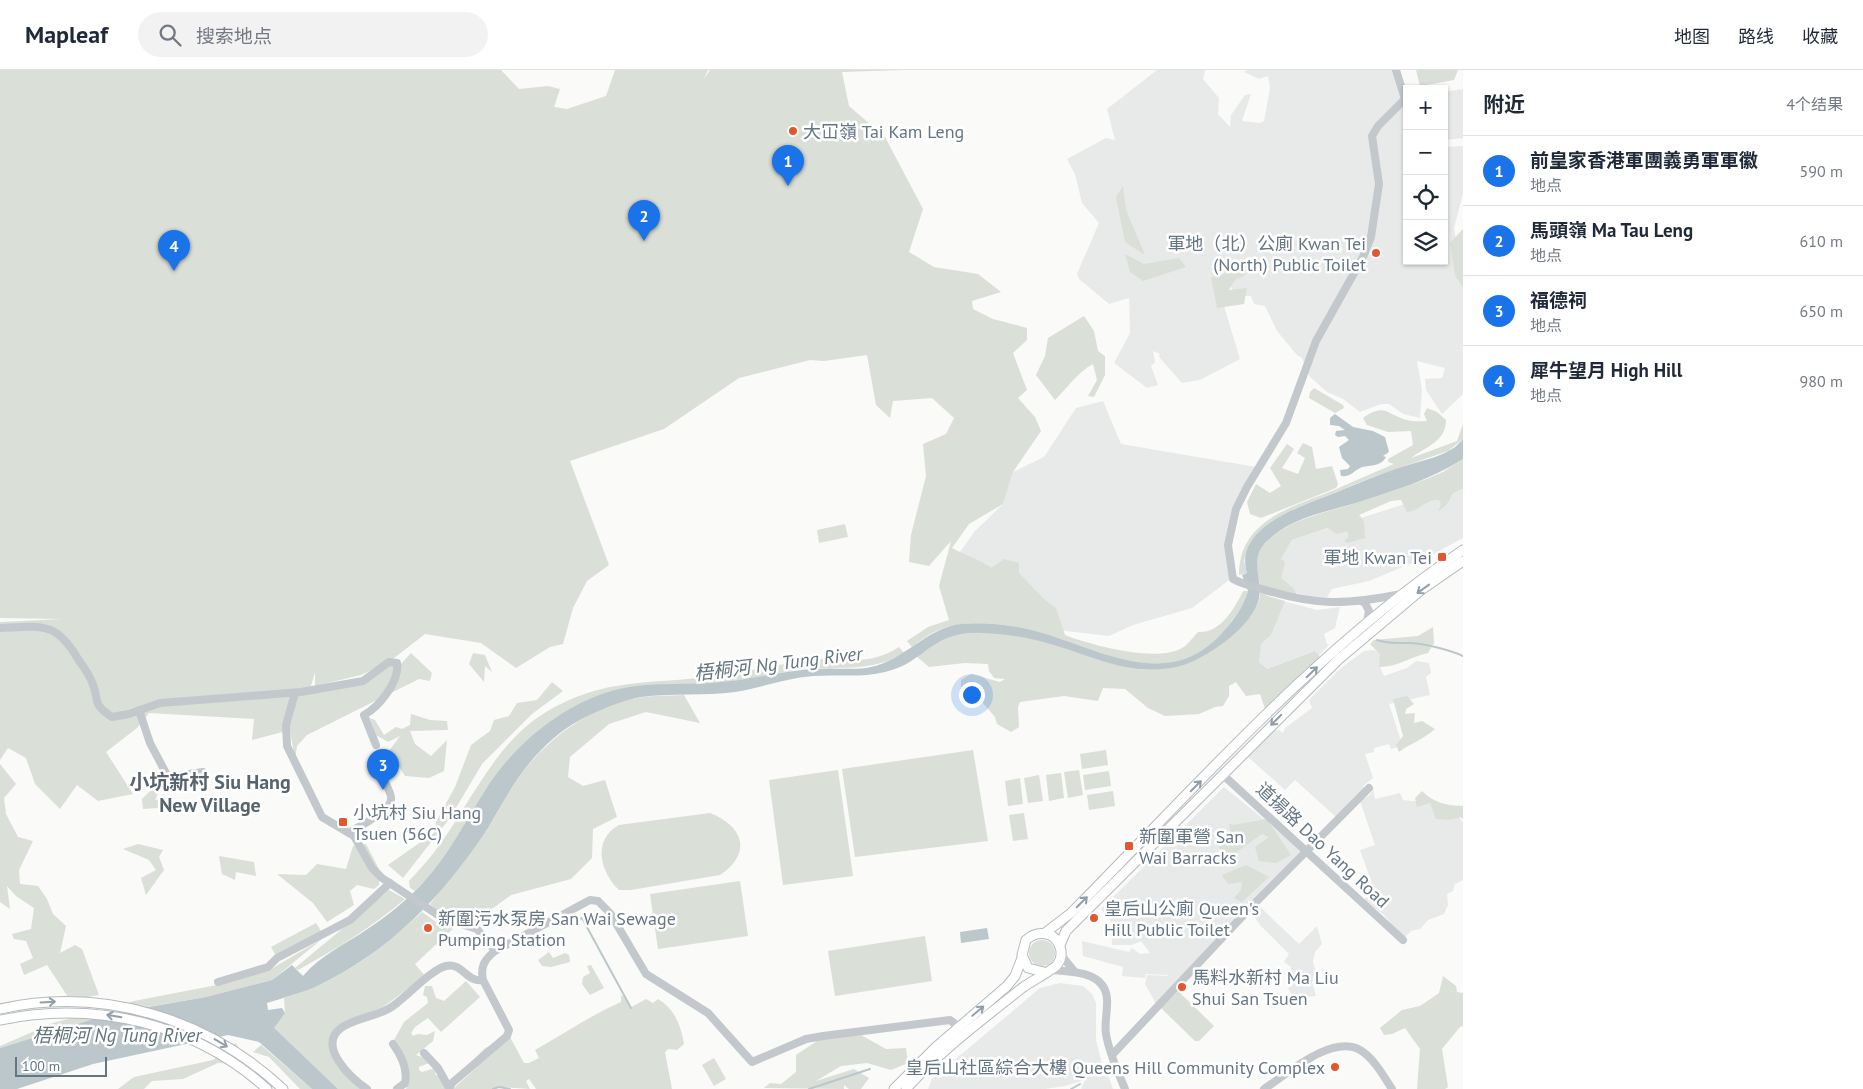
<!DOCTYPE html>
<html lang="zh">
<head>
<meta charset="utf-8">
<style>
  :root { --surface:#fff; --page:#f2f2f3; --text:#1f2937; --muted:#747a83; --line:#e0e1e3; --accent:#1a73e8 }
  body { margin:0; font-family:"PT Sans","Noto Sans SC",sans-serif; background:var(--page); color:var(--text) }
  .controls { position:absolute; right:15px; top:15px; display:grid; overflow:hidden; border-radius:0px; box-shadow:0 1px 4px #0004 }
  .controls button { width:45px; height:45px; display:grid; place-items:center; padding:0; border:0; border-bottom:1px solid var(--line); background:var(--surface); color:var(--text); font:25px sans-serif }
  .scale { position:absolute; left:15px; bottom:12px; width:92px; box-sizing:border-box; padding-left:5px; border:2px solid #657683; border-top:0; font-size:14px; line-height:18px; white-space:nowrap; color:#657683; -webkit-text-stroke:4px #fff; paint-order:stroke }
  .you { position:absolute; left:971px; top:624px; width:18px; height:18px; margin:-12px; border:4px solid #fff; border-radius:50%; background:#1a73e8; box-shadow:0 0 0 8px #1a73e833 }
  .badge { display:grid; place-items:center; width:32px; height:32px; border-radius:50%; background:var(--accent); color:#fff; font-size:16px; font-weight:700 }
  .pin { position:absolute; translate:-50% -41px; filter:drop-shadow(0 1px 2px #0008) }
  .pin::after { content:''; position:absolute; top:26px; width:18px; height:15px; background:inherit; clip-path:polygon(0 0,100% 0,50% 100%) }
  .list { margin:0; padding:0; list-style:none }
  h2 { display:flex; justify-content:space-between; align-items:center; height:65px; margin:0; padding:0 20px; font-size:21px }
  h2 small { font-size:16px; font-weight:400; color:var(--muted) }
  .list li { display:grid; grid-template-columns:32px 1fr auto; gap:15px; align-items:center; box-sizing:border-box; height:70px; padding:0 20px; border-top:1px solid var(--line) }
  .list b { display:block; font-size:19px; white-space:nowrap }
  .list p { margin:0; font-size:16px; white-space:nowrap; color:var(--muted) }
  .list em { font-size:16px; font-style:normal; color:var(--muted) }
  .icon { flex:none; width:28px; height:28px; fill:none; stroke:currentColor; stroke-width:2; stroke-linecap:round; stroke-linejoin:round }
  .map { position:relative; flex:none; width:1463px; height:1019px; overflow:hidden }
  header { display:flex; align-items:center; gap:30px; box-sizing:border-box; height:70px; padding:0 25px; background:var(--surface); border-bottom:1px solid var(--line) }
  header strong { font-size:24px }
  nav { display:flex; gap:28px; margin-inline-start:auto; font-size:18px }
  .search { width:350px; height:45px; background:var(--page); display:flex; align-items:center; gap:12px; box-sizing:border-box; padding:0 18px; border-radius:28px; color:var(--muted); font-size:19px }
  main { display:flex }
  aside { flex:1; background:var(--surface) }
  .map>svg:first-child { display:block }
</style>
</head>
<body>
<header>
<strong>Mapleaf</strong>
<div class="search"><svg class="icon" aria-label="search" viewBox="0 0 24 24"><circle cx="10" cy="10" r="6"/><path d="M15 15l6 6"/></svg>搜索地点</div>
<nav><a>地图</a><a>路线</a><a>收藏</a></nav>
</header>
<main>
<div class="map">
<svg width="1463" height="1019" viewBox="0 0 1463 1019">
  <rect width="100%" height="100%" fill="#fafaf8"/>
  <g fill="#e8e9e9">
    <polygon points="1157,0 1205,0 1203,9 1219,28 1218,44 1230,57 1231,45 1245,25 1251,24 1242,51 1260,53 1264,51 1270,18 1268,6 1259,9 1244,2 1247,0 1398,0 1407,28 1407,191 1444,191 1444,77 1463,76 1463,124 1454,158 1463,212 1463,324 1442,344 1426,320 1425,309 1442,308 1445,298 1417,291 1422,319 1420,348 1403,344 1389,334 1381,334 1360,342 1343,329 1327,322 1309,306 1302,288 1297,285 1277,261 1265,236 1254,234 1251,226 1235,226 1229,212 1217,213 1240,289 1200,310 1182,313 1159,287 1160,284 1153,281 1155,292 1151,296 1158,315 1147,318 1114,293 1130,263 1129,228 1109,234 1079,209 1077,204 1099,153 1082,133 1075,104 1067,89 1106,68 1115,70 1107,39"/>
    <polygon points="1463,19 1463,68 1444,70 1444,22"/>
    <polygon points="1103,331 1121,374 1256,397 1231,453 1232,508 1192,538 1133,555 1109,566 1066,561 1026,547 950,534 960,482 975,461 1003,434 1013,402 1044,387 1076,338"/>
    <polygon points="1461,416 1463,418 1463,468 1433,484 1369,511 1332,519 1327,527 1310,527 1267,513 1292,470"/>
    <polygon points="1283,531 1317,540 1340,537 1335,558 1324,564 1327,574 1329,575 1319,585 1313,581 1266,599 1258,591 1261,574 1271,565"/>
    <polygon points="1372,580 1384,582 1380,597 1384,606 1407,598 1416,591 1429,593 1431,603 1426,607 1430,625 1389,634 1401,671 1398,677 1391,679 1389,674 1374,678 1374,682 1365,684 1373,708 1363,716 1365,719 1336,747 1295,710 1285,720 1248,687 1273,661 1279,660 1283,663 1285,658 1312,638 1309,630 1341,598 1364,581"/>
    <polygon points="1224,717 1302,780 1156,937 1154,930 1145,914 1147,905 1168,906 1162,897 1167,905 1146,904 1145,908 1122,906 1123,897 1083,886 1082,871 1129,882 1132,878 1140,884 1150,883 1141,871 1132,875 1112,875 1111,851 1101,839"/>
    <polygon points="1373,719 1375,729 1400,723 1403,730 1430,733 1438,749 1458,745 1463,753 1463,810 1455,814 1453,821 1447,824 1448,835 1444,844 1428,850 1420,859 1411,861 1404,868 1384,845 1364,830 1374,819 1360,780 1375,775 1360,731 1370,725"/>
    <polygon points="1258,835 1299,874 1317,856 1322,874 1315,882 1313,891 1315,900 1312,913 1316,926 1306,927 1296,934 1288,918 1293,915 1291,897 1284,892 1289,884 1260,855 1251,842"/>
    <polygon points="1060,913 1083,916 1092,924 1096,933 1096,970 1104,1002 1094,1007 1107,1003 1113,1019 1081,1019 1085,1010 1065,1016 1045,1019 928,1019 932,1009 1040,918"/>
  </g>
  <g fill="#dadfd7">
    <path d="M0,0H501L519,19L548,16L560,19L554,37L567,39L606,26L615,0H708L704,9L710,0H904L842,2L849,36L885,67L923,139L909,182L934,197L978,204L1001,222L972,231L973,239L993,249L1027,258V270L1013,283L1027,320L1018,328L1035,347L1041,361L1013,402L1003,434L969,454L952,478C966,486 978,488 991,498L1004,489L1019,493V503L1044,529L1056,538L1065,565C1091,575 1156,593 1182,578C1188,575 1193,567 1198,562C1220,564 1235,538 1243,521H1248C1244,537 1233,550 1222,563C1175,617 1112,587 1057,568C1023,556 976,547 941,559C930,563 921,570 912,577L907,571L928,557L949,550L939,516L951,471L929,496L909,492L911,465L926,406L923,374L946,364L954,348L932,328L893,331L890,348L876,335L867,285L824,291L810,290L739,308L664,359L570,391L609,495L587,511L573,538L563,574L550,577L516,598L481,573L425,564L389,592L361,605L315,616V602L309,623L364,613L389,596L401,594L411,583L432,603L430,611L419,609L307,665L297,676L295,690L290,660L252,670L254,649L149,643L137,658L106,682L133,724L98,731L77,715L60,739L35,714L26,688L8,678L0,690V552L62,549L0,548Z"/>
    <polygon points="1416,0 1458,0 1454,10 1420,16"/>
    <polygon points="1123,116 1126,140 1145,185 1125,172 1116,127"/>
    <polygon points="1463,159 1463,218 1455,205 1450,173"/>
    <polygon points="1125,184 1144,194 1179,188 1186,197 1143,211 1130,202"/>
    <polygon points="1235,198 1246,204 1235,210 1229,220 1247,218 1244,234 1217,238 1211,207 1220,206"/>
    <path d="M1084,246L1094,261L1098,281L1105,286V305L1094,327L1088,326L1097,310L1093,294C1078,302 1067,318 1055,330L1036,305L1045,286L1048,268Z"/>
    <polygon points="1314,318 1343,335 1344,338 1335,343 1309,328 1310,322"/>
    <path d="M1427,338L1437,342L1446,350C1446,372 1425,377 1411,388L1457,371L1463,354V369L1448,381L1373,407L1294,439L1254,468L1250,473L1244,491L1247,503L1239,505C1239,446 1299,436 1341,417C1359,409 1377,401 1394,394L1388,392V389L1413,375L1411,361L1388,362L1367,355L1363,348C1385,332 1387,345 1407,350C1413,352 1421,351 1427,351L1424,344Z"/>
    <polygon points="1303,373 1312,377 1316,399 1332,396 1338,414 1336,418 1261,448 1250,444 1247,432 1256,414 1270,423 1281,416 1270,398 1287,374 1294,379 1282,398 1298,404 1305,388 1297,383"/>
    <path d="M1463,389V420L1461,419L1452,424C1450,431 1445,438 1438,441L1441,435L1439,430C1425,429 1420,441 1407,442L1401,430L1391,431L1359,445C1366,451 1364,459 1365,468L1347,473L1344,471L1349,466L1347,461L1337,464L1328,458L1292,470L1281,489L1285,492L1281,508L1293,518L1299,528L1264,525L1285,531L1271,565L1261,574L1259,592L1267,599L1314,581L1319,585L1320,592L1283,626L1265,639L1260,624L1246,626L1236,612L1229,616V626L1223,636L1215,637L1199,644L1165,646L1148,638L1125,619L1103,618L1098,631L1064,626L1020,632L1018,637L1019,657L1011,662L997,654L995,647L983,633L973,631L961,618V610L971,604L1000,612L1005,609L994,608L989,601L988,594L965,593L929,597L916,586C923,581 930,574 938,570C975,550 1048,572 1086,584C1119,595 1141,606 1178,596C1205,589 1256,555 1260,525C1262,506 1249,490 1264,474C1290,448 1322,444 1356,433C1379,426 1401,418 1424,410L1443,402Z"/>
    <polygon points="845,454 848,467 819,473 817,460"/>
    <path d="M1433,557L1434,573L1428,583C1409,587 1398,597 1379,597L1380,584L1370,574L1374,570L1418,566Z"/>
    <path d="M899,577L904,583C872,602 845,596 809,599C776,602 744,611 711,613C650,618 610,612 555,649C487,693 471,768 415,821L410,818L409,811C417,802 425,794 432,785C469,738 493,674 546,642C603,608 648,614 710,607C744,603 777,594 811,590C845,586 866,598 899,577Z"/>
    <polygon points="473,583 485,585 492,602 485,596 484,612 469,594"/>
    <polygon points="552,612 563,621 532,644 482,694 450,748 403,808 388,795 435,762 436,752 455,717 471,675 490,661 494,650 509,646 517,633 537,630"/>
    <path d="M684,625L700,653L646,642L609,654L570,687L568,707L583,716L605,710L617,747L593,759L592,788L571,809L511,825L467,857L444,849L430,834C449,809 470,784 488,758C497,744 504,729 513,715C542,673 586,637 638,628C653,625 669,626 684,625Z"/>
    <path d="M1407,626L1414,634L1406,639L1405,644L1415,643L1414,653L1422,651L1435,659C1424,669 1411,673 1399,682L1396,675L1403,666L1393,629Z"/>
    <polygon points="411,644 430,650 447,651 448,660 410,661 415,674 431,686 447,670 444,701 429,708 405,706 389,681 400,666 388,672 376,665 370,648 375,650 384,665 396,657 402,659 410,655"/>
    <polygon points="973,680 988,771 855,787 842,699"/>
    <polygon points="1106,680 1108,695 1082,699 1080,684"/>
    <polygon points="0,694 16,714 4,728 6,744 18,767 33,771 19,800 20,814 38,816 47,829 53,844 66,856 60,883 75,875 82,879 99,925 70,930 47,895 24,905 20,894 33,888 26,871 14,869 12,864 31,859 34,838 16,826 7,816 10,839 0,832"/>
    <polygon points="838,700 853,806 783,815 769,710"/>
    <polygon points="1079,700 1083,725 1068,728 1064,702"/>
    <polygon points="1109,701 1111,716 1085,720 1083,705"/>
    <polygon points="1061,703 1064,728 1049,731 1046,705"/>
    <polygon points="1039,705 1043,731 1028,733 1024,708"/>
    <polygon points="1020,708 1023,734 1008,736 1005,711"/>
    <polygon points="153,718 161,718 155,730 169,728 172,737 143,739 142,729"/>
    <polygon points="1113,721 1115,736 1089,740 1087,725"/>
    <path d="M1422,721C1432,732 1448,736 1463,736V749L1460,747L1450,750L1436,749L1430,733L1417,737L1415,728Z"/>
    <path d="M710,743C743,756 753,783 720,805L631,820H619C600,802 592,770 619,755Z"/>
    <polygon points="1024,743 1028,769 1013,771 1009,745"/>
    <polygon points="1267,749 1291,785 1276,793 1259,791 1255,777 1269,767 1262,764 1224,791 1219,776 1231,768 1229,753 1233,755"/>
    <polygon points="138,774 163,780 159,787 164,800 146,825 141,808 156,800 149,790 123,779"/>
    <polygon points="366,774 379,799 379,815 374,819 357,815 350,821 354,835 327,852 313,833 277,804 306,805 317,794 346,799 353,776"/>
    <polygon points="219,786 254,792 256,806 236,802 235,810 222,804"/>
    <polygon points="1246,795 1269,807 1242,832 1234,828 1241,820 1242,812 1228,814 1222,805"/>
    <polygon points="740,811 748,866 658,879 650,824"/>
    <path d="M389,820L405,829C372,857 336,879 298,900L295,898Z"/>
    <path d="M422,842L440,855L456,856L415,894L425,906L383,937L340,955L330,976L363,1019H338L273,958L285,943L284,928C341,911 379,881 422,842Z"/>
    <polygon points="316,853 321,861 276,886 271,877"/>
    <polygon points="925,866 932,911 835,926 828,881"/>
    <polygon points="322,869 272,910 206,927 129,940 0,978 0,976 53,953 134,931 227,913 256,904 271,899"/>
    <circle cx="1042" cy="883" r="13"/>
    <polygon points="549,882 553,888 565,883 569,885 570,892 551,897 542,896 538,890"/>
    <polygon points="591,895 604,918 590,925 582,914 583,907 590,903 587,896"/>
    <polygon points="1443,906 1456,916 1457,922 1463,923 1463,956 1460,957 1442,979 1448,1017 1445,1019 1417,1019 1420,979 1405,958 1392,964 1384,965 1380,958 1402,940 1420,936 1439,923"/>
    <polygon points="466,911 480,927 441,962 428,948 415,957 411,963 413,966 418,964 427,965 435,961 433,971 416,985 428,989 429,993 419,997 419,1000 422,1002 435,998 436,1001 435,1004 441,1008 446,1019 406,1019 409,1007 391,971 394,970 404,952 428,933 427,927 423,925 425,916 432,916 436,928 444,931"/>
    <polygon points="1178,921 1214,956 1199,971 1195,971 1161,938"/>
    <path d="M621,925L625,927L630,938L646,929L653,933L658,929C675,939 681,956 684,974L677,980L668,979L665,982L672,1019H536L529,1009L526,1011L530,1019L499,1017L492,1019H453L477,997L474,989L485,978L510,967L524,993H529L539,988L535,980C564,964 591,945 621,932Z"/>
    <polygon points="861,965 886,979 906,978 908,993 891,1000 867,993 841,996 816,1011 854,999 869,1008 861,1019 849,1019 844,1015 844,1019 764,1018 770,1013 781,1014 796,1002 796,985 823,967"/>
    <polygon points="236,973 246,995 218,993 183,1009 152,1011 144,1019 118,1019 134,1007 213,990"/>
    <polygon points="261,975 312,1019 300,1019 269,987 253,982"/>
    <polygon points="714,988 726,1009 714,1016 702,995"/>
  </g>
  <g fill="#bbc7cb">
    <path d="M1335,344L1353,357L1373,361L1385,367L1389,382L1383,386L1386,387C1380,398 1369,394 1360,398C1352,402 1351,407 1341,406L1340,400L1348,399L1350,396L1342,388L1339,377L1349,370L1345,366L1338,367L1335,365L1336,361L1345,360L1339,356L1330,355V348Z"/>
    <path d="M1463,369V389C1430,410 1393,421 1356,433C1323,443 1291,447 1265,473C1249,490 1263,508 1259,528C1254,556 1206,589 1180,596C1132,609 1092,585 1047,573C1027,567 1004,564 983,563C930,560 926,593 885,602C861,608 837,604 813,606C786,608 761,618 735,622C704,626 672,623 641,627C620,631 599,640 580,650C550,666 523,697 506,727C500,737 494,748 488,758C442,827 390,882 315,917C299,924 282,928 267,933L268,940L282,938L285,943L274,958L338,1019H312L259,972L228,965L93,994L17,1019H0V978L114,943L206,927L272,910L292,895L303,906C321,885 344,875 366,860C386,847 406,831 422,814C450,784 466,750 488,716C517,672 564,634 615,620C645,612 679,615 710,613C745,611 780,601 815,599C834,597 854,601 871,597C905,590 926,558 961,554C992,551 1027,557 1055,567C1111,586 1173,617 1221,564C1233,551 1243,538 1248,521L1242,505L1247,503C1233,456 1305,435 1337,422C1359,413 1382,403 1405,396C1420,391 1438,388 1452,379C1456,377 1459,373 1463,369Z"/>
    <polygon points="987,858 989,869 961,873 960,862"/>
  </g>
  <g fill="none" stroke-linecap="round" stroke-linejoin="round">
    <g stroke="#bbc7cb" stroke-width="2">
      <path d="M1377,570C1388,574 1396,573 1408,573C1423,573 1450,580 1463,586"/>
      <polyline points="569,855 582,848 631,938"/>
      <polyline points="493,1019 499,1017 510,1019"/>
      <polyline points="809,1019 870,999"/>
      <polyline points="1071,1019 1080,1014"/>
    </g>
    <g stroke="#b5babe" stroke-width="11">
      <g id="major">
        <path d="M1045,863L1071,843C1196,717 1315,580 1463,480"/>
        <polyline points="1060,875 1066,861 1077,850 1339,589 1421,520 1463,491"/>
        <path d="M0,939C102,916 207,948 283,1019"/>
        <path d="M0,950C95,930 194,953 267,1019"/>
        <polyline points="894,1019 936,977 1007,916 1015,906 1022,888"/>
        <path d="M906,1019C940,981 982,950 1022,918C1030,912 1053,900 1057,895C1061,890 1062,883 1060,877C1055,861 1037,860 1026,870L1022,885L1028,898L1044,902"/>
      </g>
    </g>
    <g stroke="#c3c8cc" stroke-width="8">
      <path d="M1396,0L1405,29L1378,56L1372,66L1379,114L1371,167L1363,187L1316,271L1286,353L1247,417L1236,439L1228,475L1233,509C1242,514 1252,516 1262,519C1318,536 1345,535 1402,524"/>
      <polyline points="1361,531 1365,533 1369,541 1367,552"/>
      <path d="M0,558C41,556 56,551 78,589C83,596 89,604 92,612C100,631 91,633 112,647L129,644L160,633L301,622L363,611L389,592L397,593C400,611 379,637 364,645L376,675"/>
      <polyline points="295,623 286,655 287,676 322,747 354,766 372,798 382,808 444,849 477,859 495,881"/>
      <polyline points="139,640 150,673 168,707 203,702"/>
      <polyline points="1222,704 1403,870"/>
      <path d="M350,762C359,757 390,740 391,730C392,725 388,719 386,714"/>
      <polyline points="1061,885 1074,901"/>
      <path d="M1051,900C1072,902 1105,901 1107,929C1108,941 1104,953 1106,964C1109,983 1118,1002 1125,1019"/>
      <polyline points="218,912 268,897 277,888 350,850 390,813"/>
      <path d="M393,974C401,985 408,999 405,1013L397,1019"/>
      <polyline points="424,983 438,998 449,1018"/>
      <polyline points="1112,985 1254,834 1369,718"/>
      <path d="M367,1019C352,1009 316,976 341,958C355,948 375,947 390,938C406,928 430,900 446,896C462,892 467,913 483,910"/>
      <path d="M449,1019L452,1013L507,966L509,960L483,910C480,896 485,889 495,881L590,830L598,831L610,843L646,904L708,943L752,992L806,969L823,966L950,950L959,957"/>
      <path d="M1264,1019C1287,1004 1332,964 1360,980C1374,988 1384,1007 1392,1019"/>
    </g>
    <use href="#major" stroke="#fff" stroke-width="9"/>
  </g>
  <defs><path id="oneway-shaft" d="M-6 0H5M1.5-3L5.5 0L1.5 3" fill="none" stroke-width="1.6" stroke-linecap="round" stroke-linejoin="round" transform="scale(1.25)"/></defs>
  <g stroke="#939fa8">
    <use href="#oneway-shaft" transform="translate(1423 519) rotate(144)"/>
    <use href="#oneway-shaft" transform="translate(1312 602) rotate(-44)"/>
    <use href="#oneway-shaft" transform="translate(1276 650) rotate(135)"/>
    <use href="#oneway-shaft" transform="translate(1196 716) rotate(-45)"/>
    <use href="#oneway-shaft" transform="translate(1082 832) rotate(-45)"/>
    <use href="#oneway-shaft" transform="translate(48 932) rotate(-3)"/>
    <use href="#oneway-shaft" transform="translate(978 941) rotate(-40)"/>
    <use href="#oneway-shaft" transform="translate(114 946) rotate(-171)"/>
    <use href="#oneway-shaft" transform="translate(221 973) rotate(31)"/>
  </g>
  <g fill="#e4572e" stroke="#fff" stroke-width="2">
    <circle cx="793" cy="61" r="5"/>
    <circle cx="1376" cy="183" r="5"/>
    <rect x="1437" y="482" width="10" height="10" rx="2.5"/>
    <rect x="338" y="747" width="10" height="10" rx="2.5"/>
    <rect x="1124" y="771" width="10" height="10" rx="2.5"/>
    <circle cx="1094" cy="848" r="5"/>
    <circle cx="428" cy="858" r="5"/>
    <circle cx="1182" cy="917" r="5"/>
    <circle cx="1335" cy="997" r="5"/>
  </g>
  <g text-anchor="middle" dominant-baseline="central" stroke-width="5" stroke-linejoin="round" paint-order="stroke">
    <g font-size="18" fill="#657683" stroke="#fff" text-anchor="start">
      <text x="803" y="61">大冚嶺 Tai Kam Leng</text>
      <text x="1366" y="173" text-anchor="end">軍地（北）公廁 Kwan Tei<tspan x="1366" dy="21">(North) Public Toilet</tspan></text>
      <text x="1432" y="487" text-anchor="end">軍地 Kwan Tei</text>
      <text x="353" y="742">小坑村 Siu Hang<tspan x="353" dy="21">Tsuen (56C)</tspan></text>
      <text x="1139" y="766">新圍軍營 San<tspan x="1139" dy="21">Wai Barracks</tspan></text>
      <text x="1104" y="838">皇后山公廁 Queen's<tspan x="1104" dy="21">Hill Public Toilet</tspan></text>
      <text x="438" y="848">新圍污水泵房 San Wai Sewage<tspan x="438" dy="21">Pumping Station</tspan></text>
      <text x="1192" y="907">馬料水新村 Ma Liu<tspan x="1192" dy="21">Shui San Tsuen</tspan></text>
      <text x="1325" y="997" text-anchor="end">皇后山社區綜合大樓 Queens Hill Community Complex</text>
    </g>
    <g font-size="18" fill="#657683" stroke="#fff">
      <text transform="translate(1323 775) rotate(43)">道揚路 Dao Yang Road</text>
    </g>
    <g font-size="19" font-style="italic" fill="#60757c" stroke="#fff">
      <text transform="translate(778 593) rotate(-7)">梧桐河 Ng Tung River</text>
      <text x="117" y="965">梧桐河 Ng Tung River</text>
    </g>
    <g font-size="20" font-weight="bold" fill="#57646e" stroke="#fff">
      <text x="210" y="712">小坑新村 Siu Hang<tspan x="210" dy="23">New Village</tspan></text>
    </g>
  </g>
</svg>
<div class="controls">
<button>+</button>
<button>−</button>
<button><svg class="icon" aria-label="locate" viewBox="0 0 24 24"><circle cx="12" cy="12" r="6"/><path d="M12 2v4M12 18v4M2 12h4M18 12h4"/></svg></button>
<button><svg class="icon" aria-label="layers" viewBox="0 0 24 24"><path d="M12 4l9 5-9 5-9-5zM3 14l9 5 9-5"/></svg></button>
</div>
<div class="scale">100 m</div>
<div class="you"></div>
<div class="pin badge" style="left:788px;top:116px">1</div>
<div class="pin badge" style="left:644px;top:171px">2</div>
<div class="pin badge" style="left:383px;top:720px">3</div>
<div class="pin badge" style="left:174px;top:201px">4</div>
</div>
<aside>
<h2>附近<small>4个结果</small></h2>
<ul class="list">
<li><span class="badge">1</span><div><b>前皇家香港軍團義勇軍軍徽</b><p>地点</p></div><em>590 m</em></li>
<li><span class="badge">2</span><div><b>馬頭嶺 Ma Tau Leng</b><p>地点</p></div><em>610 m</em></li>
<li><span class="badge">3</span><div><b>福德祠</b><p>地点</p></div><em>650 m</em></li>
<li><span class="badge">4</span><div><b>犀牛望月 High Hill</b><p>地点</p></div><em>980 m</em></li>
</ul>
</aside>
</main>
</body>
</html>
